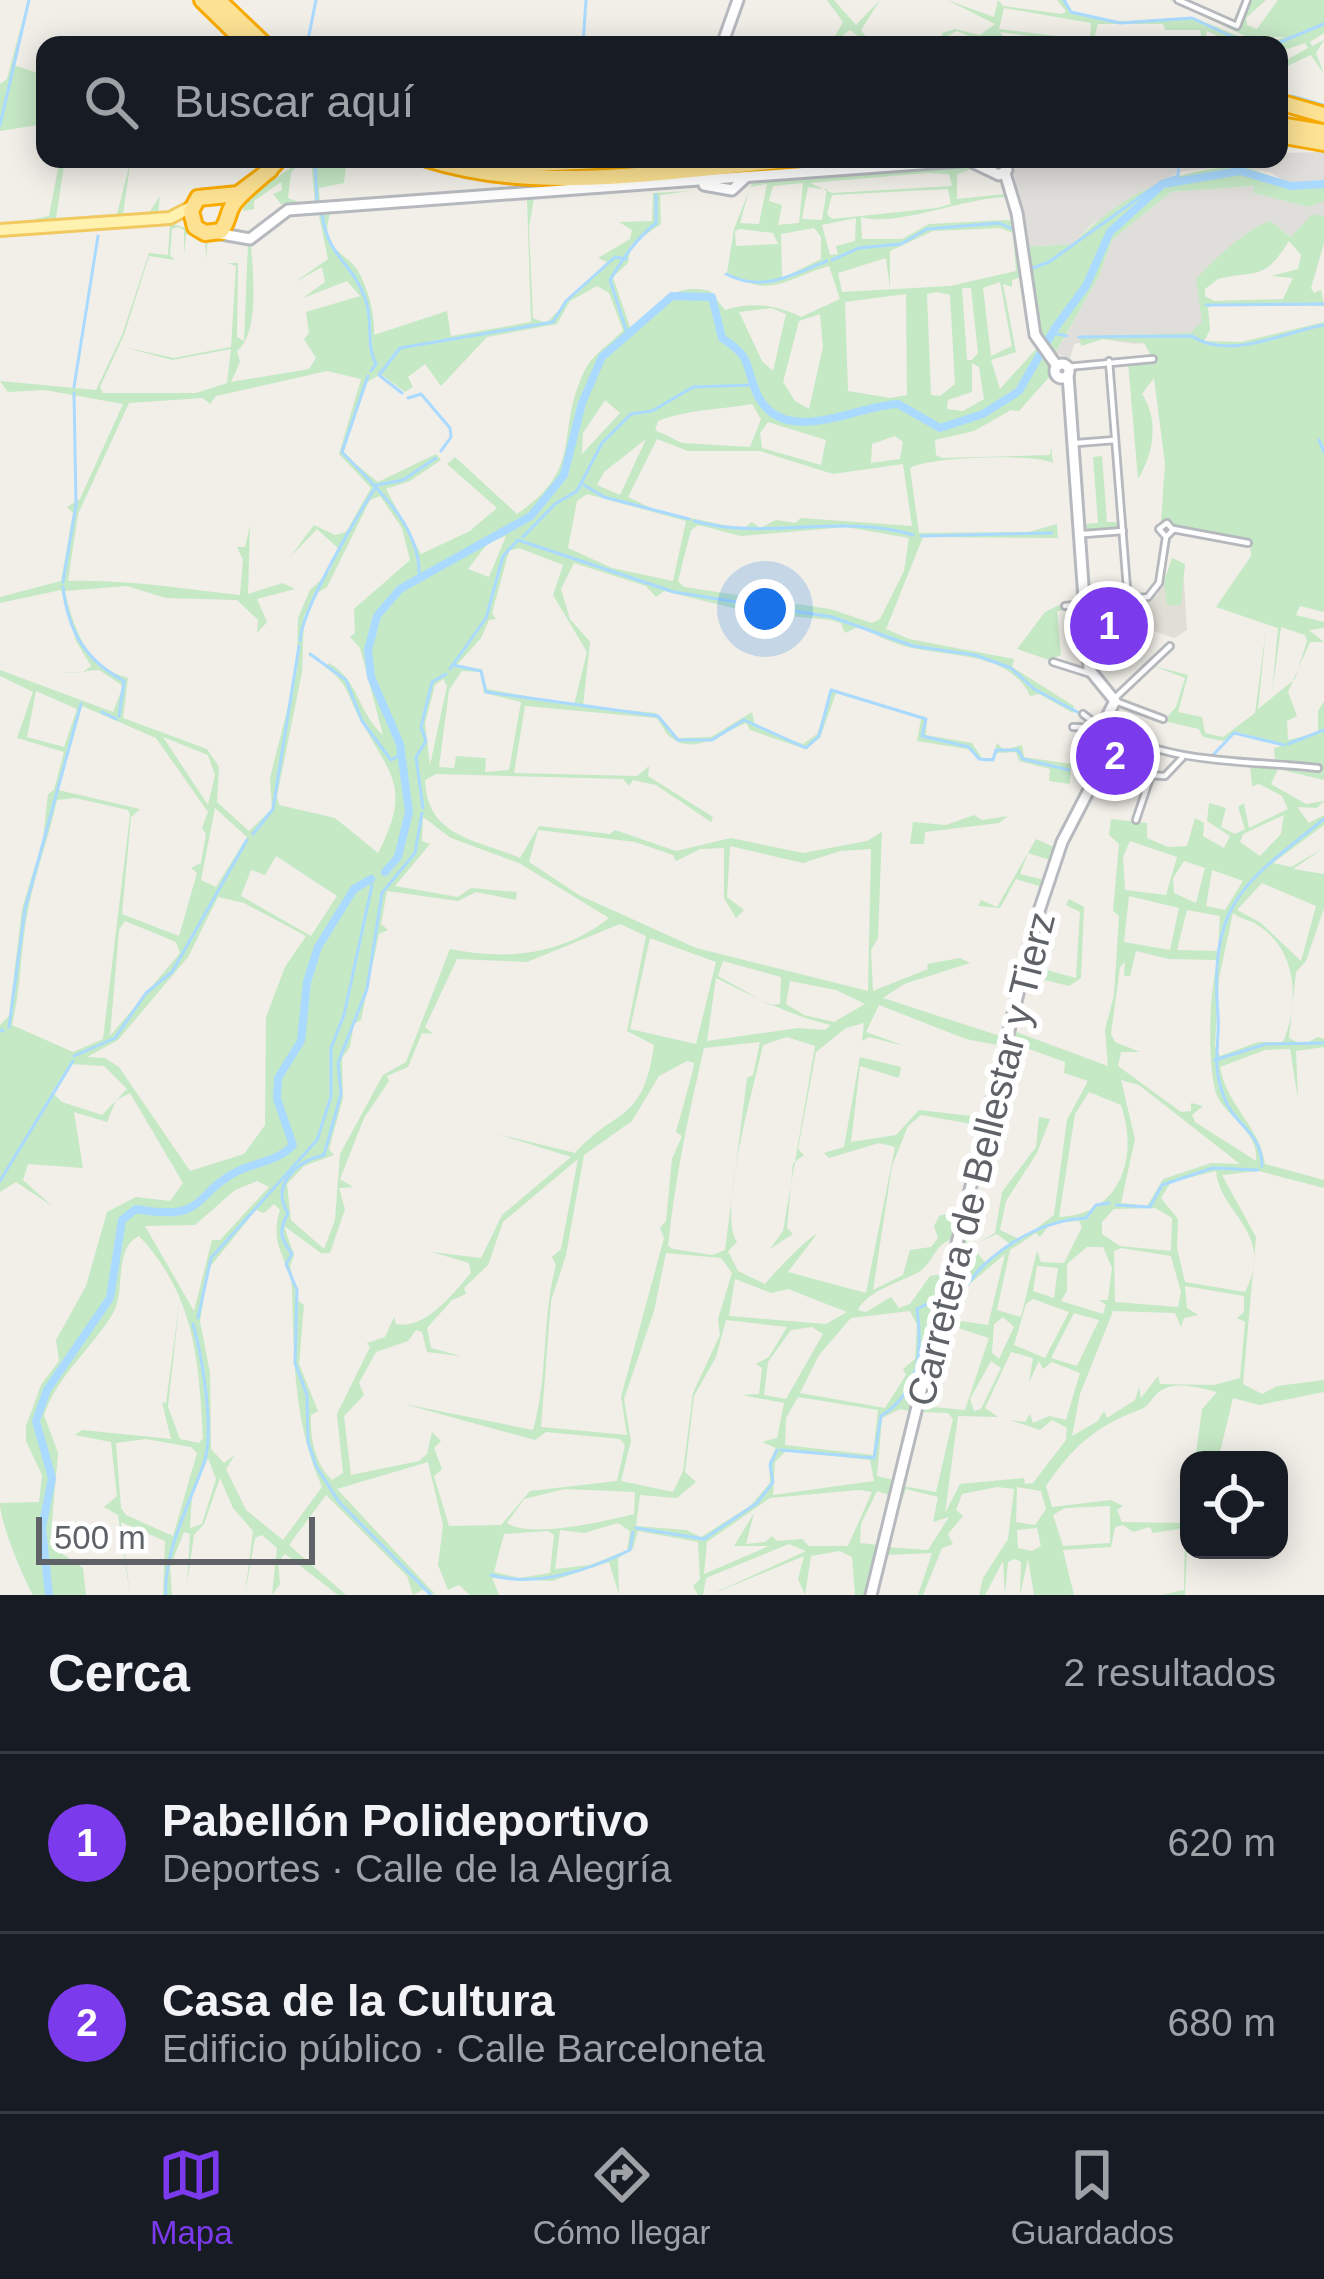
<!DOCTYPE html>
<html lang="es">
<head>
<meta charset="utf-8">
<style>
  :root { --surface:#171b24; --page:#20242c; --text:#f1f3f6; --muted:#9ea1a6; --line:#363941; --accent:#7c3aed }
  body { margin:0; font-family:Helvetica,sans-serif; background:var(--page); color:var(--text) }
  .controls { position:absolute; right:36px; bottom:36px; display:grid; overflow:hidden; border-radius:24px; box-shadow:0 6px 30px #0003 }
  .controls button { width:108px; height:108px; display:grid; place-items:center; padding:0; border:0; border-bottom:3px solid var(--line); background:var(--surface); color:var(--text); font:60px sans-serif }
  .scale { position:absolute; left:36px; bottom:30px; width:279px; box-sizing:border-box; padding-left:12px; border:6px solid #5f6368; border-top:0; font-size:33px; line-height:42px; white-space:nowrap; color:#5f6368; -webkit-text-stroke:9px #fff; paint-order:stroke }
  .you { position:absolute; left:765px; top:609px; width:42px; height:42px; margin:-30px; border:9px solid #fff; border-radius:50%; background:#1a73e8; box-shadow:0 0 0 18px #1a73e833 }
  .badge { display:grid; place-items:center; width:78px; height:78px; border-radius:50%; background:var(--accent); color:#fff; font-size:39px; font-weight:700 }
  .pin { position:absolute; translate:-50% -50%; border:6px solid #fff; box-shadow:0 3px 12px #0006 }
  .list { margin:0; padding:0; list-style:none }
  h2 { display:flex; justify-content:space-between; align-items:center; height:156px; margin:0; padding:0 48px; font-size:51px }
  h2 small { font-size:39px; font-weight:400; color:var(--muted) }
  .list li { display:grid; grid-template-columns:78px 1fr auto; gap:36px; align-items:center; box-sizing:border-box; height:180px; padding:0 48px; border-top:3px solid var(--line) }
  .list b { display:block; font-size:45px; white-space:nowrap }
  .list p { margin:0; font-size:39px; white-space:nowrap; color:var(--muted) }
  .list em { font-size:39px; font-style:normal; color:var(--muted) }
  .icon { flex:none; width:66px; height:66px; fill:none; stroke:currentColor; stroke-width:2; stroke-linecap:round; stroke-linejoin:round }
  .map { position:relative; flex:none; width:1324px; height:1595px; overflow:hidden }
  .search { position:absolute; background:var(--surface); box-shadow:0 6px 30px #0003; left:36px; right:36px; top:36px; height:132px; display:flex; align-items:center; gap:30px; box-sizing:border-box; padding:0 42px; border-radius:24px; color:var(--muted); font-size:45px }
  .sheet { height:516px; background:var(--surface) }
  nav { display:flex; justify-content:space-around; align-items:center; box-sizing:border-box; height:168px; border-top:3px solid var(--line); background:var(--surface); font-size:33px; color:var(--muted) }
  nav a { display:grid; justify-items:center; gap:6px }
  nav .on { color:var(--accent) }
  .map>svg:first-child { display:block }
</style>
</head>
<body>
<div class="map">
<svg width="1324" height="1595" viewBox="0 0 1324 1595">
  <rect width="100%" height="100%" fill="#f1efe8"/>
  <g fill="#e0deda">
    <polygon points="1324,152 1324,180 1288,183 1270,172 1227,166 1178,172 1091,225 1073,244 1024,247 1014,170 1020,164 1279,159 1279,153"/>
    <polygon points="1253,186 1324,192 1324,216 1304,245 1270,222 1200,279 1207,337 1134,344 1103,339 1074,344 1070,359 1056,353 1099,276 1112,240 1171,192"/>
  </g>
  <polygon fill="#e1ded6" points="1164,581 1184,581 1187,630 1174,638 1140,626 1140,605 1156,596"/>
  <g fill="#c5e8c5" fill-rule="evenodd">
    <polygon points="28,0 13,65 41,74 45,69 39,112 45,112 45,145 38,125 0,131 0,84 7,79"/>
    <polygon points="827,0 834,0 856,25 880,0 861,30 871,44 857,45 858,36 850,30 830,45 843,22"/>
    <path d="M947,0L994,17L998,0L1003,6L1062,14L1066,11L1057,0H1065L1072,12L1116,22L1192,17L1258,44L1286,37L1249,38L1170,0H1184L1233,21L1242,0H1266L1246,18L1247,25L1257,29L1278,0H1324V33L1310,42L1312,46L1324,40L1316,53L1324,74L1311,55L1279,70V64L1308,48L1305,43L1279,52V45H1236L1207,31L1203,45L1200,30H1165L1163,24H1098L1092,45L1000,32L1010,45L974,37L967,45L968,36L957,31L941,40L942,33L955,29L980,35L995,24ZM1004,8L1091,23L1090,40L999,29Z"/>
    <polygon points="60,159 65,159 56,218 117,214 131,159 123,214 149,213 160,196 158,212 0,227 49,216"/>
    <polygon points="303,159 291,173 288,198 309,206 281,204 273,194 282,190 281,182 254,201 254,209 243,211 245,200"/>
    <polygon points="311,159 322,166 346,166 344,183 319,188 320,205 315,205"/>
    <path d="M1243,166L1289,183L1324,180V201L1309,207L1254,193L1253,186L1171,192L1112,240L1099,276L1056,352L1051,375L1019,411L1011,410L974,431L935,440L936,455L942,458L1050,455L1051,447L1053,463C1033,453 928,457 910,468L919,533L1029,532L1057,524L1058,538L923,537L886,629L909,639L1014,659L1012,667L1074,706L1073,713L1039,694L1030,696C1009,649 942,658 901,645C888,641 872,633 858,627L845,633L841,623L831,620L749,612L664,591L656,597L646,586L574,563L561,589L570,619L590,642L583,706L656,713L678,738L711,737L752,712L755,726L803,744L817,734L832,689L927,718L926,735L972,743L982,758H992L997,743L1004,750L1022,745L1024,757L1071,764L1070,784L1049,781L1050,769L1019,761L1016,752L998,753L987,762L967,749L917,741L921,719L836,693L820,738L805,749L750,730L746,723C725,731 696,755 673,739C663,733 664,725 656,718L525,706L514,773L637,776L649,766L648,776L713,817L711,822L656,785L633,780L629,786L623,779L436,774L425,780C427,837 475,839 520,858L539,826L610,834L615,830L676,851L731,838L803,853L867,841L882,832L878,938L871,950L873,991L928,969L927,964L960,958L970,963L904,984L883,998L1000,1036L1006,1035L1042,887L1016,879L1000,908L978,906L981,900L997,907L1036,839L1056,848L1053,861L1028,853L1020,874L1056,883L1040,918L1032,966L1076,978L1080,912L1066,905L1069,899L1084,907L1081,978L1069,986L1029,976L1016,1032L1108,1066L1105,1030L1114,995L1119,916L1113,911L1119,844L1109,835L1111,819L1075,815L1147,823V838L1168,847L1187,846L1195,818L1204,823L1203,836L1224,848L1230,836L1207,821L1209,803L1226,808L1221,827L1235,834L1245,829L1238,807L1244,803L1249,828L1288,809L1282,796L1259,784L1252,786L1250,765L1284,767V760L1275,759L1274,748L1285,745L1238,732L1223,741L1203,737L1199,729L1164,721L1176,707L1185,678L1154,666L1188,675L1178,712L1202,717L1205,733L1223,737L1255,713L1266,629L1258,709L1295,679L1307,641L1305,635L1281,627L1272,693L1278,628L1216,607L1251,556L1250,540L1161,522L1165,464L1154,378L1142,394C1159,419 1154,453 1138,479L1128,362L1154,361L1144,343L1103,339L1081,346L1080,336L1190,333L1202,322L1196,279C1212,261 1248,228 1270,221L1291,237L1312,214L1324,216V243L1311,288L1314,293L1321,290L1324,306L1214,304L1208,308L1210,330L1204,341L1241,342L1324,322V612L1300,606L1296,615L1324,622V628L1309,630L1324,642H1310L1288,692L1297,716L1287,721L1288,740L1318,733V711L1324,701V780L1278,769L1271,784L1306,804L1324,801L1317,808L1297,807L1309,823L1324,815V825L1273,863L1291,867L1324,848L1293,869L1324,874V908L1306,961L1296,972L1289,1038L1303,1045L1318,1037L1324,1039V1047L1296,1051L1298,1099L1290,1049L1265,1050L1220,1067C1227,1107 1260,1126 1265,1164L1324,1180V1188L1259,1171L1222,1175L1256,1237L1243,1384L1262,1394L1277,1386L1324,1380V1392L1259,1405L1233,1398L1218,1460H1195L1202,1409L1217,1392C1200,1388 1176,1380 1160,1391C1151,1397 1150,1407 1139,1410C1096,1426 1072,1447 1046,1486L1052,1507L1111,1500L1123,1506L1117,1510L1122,1522L1183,1523L1189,1507L1185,1595H1161L1184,1590L1185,1528L1153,1533L1150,1527L1133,1532L1123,1525L1115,1527L1111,1547L1063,1550L1074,1595H1034L1028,1559L1020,1595L1021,1562L1015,1559L1008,1562L1005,1595L1003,1561L985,1595H979L983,1578L1008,1539L1014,1489L997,1487L962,1494L956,1510L963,1516L948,1534L953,1544L942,1548L923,1595H918L932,1553L885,1555L874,1595H855L852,1557L840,1551L811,1556L805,1595L798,1579L804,1556L710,1595L806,1551L789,1544L706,1578L703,1595H698L693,1586L700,1579L698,1542L638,1531L633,1549L618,1558L619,1595L609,1562L552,1581L492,1578L499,1595H470L459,1585L448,1590L438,1565L443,1525L428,1462L337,1489L436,1595L422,1590L413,1595L407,1576L326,1495L289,1545L346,1595H338L285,1554L278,1562L280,1584L272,1595L277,1548L262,1535L255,1538L245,1595L253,1531L233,1508L220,1478L204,1524L194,1535L187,1584L190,1534L184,1532L170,1567L172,1595H163L165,1541L121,1522L130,1595L118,1515L104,1507L117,1496L111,1442L75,1435L82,1430L171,1439L162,1402L166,1403L180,1297L168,1407L180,1439L199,1443L203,1438C199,1362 195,1295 139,1236C113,1248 126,1292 113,1313C92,1349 58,1374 44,1415L58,1453L50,1545L83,1568L86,1595H33C22,1575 0,1523 0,1503L39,1502L42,1475L26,1441V1426L41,1385L59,1361L56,1340L86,1286L107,1212L136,1197L170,1201L183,1183L130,1093L116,1100L107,1122L74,1112L83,1168L28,1164L23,1180L52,1206L16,1182L0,1192V1025L9,1016L22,909L43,839L48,794L54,790L64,752L17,738L33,692L0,676V670L113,712L123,686L99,670L61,673L83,672L91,666L76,641L61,590L0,603V597L61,581L73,513L67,507L80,499L123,404L45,390L8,392L0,381L96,390L122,335L149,253L168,255L170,223L204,234L208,238L206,260L205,238L186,234L184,255V230L178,227L172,229L170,255L175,260L149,256L124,335L100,387L103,393H196L227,383L231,349L172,360L123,347L174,358L231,347L236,266L228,263H238L237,337L244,341L248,244L228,239L251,241C252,270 261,331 237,351L240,362L231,382L309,369L316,358L304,339L309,333L306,312L360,296L347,281L303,298L325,282L322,267L295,282L328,259L318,211H331C317,250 345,250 358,271C368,288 375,314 374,335L447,311L451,336L531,322L527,200L534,198L529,228L533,318L546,323L607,262L598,258L630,239L632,230L619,222L652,221L653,193L690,191L660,195L661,224L631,245L628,263L613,277L631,330C655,305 673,282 710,291L725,310C750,302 775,304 801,317L840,299L829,266C780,281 772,298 727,273L734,229L752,183L978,167L957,174V199L1005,194L1007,197C967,197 894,228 861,217L862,239H902L929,224L1007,220L1015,222L1024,247L1073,244C1121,195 1174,168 1243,166ZM926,173L949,174L952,186L832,193L810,183ZM803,183L799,223L778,225L782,205L769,201L773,186ZM767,184L759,224L740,223L750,187ZM808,187L827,189L822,220L802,219ZM948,189L951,204L937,208L832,219L827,214L832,195ZM856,218L855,241L836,246L838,254L830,255L822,225ZM814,228L821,237V259L782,278L781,234ZM1000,228L1013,233L1016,271L950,286L842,292L838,273L886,258L890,288V251L933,231ZM740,229L773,233L778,244L736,246L735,231ZM1289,241L1301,255L1298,269L1271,276L1293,278L1283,299L1214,301L1205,296V289L1218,279C1255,269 1263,283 1289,241ZM1021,277L1037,348L1000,389L991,360L1016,352L1003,284L1012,287V280ZM1000,282L1012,346L991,356L983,288ZM597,286L609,293L623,330C610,345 593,353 584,372C554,435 586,467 517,514L455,457L447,464L497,508L470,531L421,554L386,489L410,481L441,460L436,454L378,482L343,454L367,382L381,374L405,392L413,387L408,377L425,364L441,386L487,337L557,324L570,301ZM962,288H971L978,353L972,360H967ZM937,292L950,295L955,384L940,396L931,395L927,294ZM906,294L907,395L890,398L848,391L845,302ZM771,308L786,314L773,371L762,361L739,312ZM820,314L823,347L809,409L795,401L783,382L799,321ZM972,363L979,367L984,399L963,411L947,409L948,400L972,392ZM327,371L361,379L339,454L371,488L346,532L335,535L314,525L290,557L317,529L339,549L329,572L310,590L298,618L297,671L270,778L272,809L249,831L217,802L219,767L207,749L123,718L128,678C86,666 74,630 65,591L127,586L166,598L237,600L258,620L257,633L267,622L257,599L295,589L283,583L248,594L250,525L245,547H237L243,560L240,595C182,589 126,579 68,581L78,514L129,403L203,398L210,404L216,396ZM605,400L620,413L582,454L583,433ZM752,404L761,419L750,447L682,443L655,430L658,421C689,409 718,410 752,404ZM768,422L826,440L821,465L762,448L760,433ZM895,436L903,442L900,459L871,463L872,444ZM646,439L620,495L597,485L604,472ZM657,439L688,451H760L833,474L903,464L912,526L801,518L795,523L776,520L760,528L752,522L743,529L657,511L628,497ZM587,494L686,521L673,581L612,568L568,548L577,501ZM380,496L402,528L410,560L354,609L355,633L350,637L360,648L383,735C357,712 360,681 329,663L325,667C349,683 348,698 361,721C391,776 412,787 378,853L335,818L279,805L277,796L302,672L304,617L314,595L327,587L370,500ZM698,525L741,536L846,527L909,538L904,571L880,619L872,623L830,609L684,587L678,581L691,530ZM506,536L489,577L468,569L488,543ZM519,548L563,565L553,595L587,652L574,705L487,689L482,669L456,666L481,638L489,620L496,619L492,613L509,551ZM462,671L480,672L484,693L521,702L509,770L485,772L486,758L456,756L454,768L439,767L449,690ZM443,679L447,686L430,765L425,723L435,685ZM36,691L77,709L64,747L27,737ZM82,706L156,738L208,812L202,828L206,834L201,863L191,868L197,873L179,936L122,914L131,817L140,809L58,790ZM163,737L208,755L215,775L208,805ZM75,798L128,810L130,815L103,1039L73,1052L12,1025C22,984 20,946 29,905C37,867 49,837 57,800ZM215,808L247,837L216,887L201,880ZM1284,815L1281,834L1260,856L1240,842L1243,834ZM423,817L451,838L519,863L609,918C564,954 509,961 450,949L406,1062L383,1075L340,1154L335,1220L324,1249L291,1220L287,1184L304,1166L334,1155L329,1149L343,1098L342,1058L350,1047L354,1024L361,1020L379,934L388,930L381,924L387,891L458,901L476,892L516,900L517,892L471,888L458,897L395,886L430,844L422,841ZM538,830L635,842L673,855L676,861L700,849L724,848V898L736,918L744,910L727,897L730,846L803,863L840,851L871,849L868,991L696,948L579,895L529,862ZM1130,841L1177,857L1166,895L1125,890L1123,857ZM276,856L337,896L311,936L241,896L251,870L265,875ZM1184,861L1205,868L1196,903L1174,893L1173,878ZM1212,870L1243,881L1225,910L1206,906ZM1262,883L1316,906L1301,961L1261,923L1237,910ZM1129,896L1179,908L1170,950L1124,942ZM218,897L244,903L306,936L285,967L266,1017L265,1125L244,1154L190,1171L119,1067L105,1058L87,1057L118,1040L188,957ZM1187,910L1220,916L1218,951L1177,950ZM1233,913C1242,920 1251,920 1259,926C1297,951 1300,1002 1283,1042H1258L1220,1056L1215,1046L1219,978ZM125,921L176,942L180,953L110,1036L119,930ZM620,924L646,936L627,1031L654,1045C643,1124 616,1107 575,1153L498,1134L571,1157L502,1215L481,1258L432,1252L469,1263L471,1273C453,1293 426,1330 396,1324L394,1317L385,1337L367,1343L370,1347L337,1414L343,1473L332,1480C315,1464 310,1438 311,1415L318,1411L299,1364L304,1305L297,1300L290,1266L294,1255L284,1226L321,1253H330L345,1209L339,1188L353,1187L340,1179L364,1118L389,1081L387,1076L408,1067L422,1033L433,1034L425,1027L457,959L527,962ZM650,938L716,962L696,1044L630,1029ZM1136,951L1169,959L1218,960C1209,990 1207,1062 1216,1093C1224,1116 1260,1131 1256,1161L1195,1122L1192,1115L1203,1106L1191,1103V1111L1181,1112L1118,1066L1121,1052H1140L1115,1042L1111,1034L1120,967L1125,962L1124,976H1130ZM723,961L781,977L780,1004L770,1005L718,976ZM716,978C756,998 788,1015 831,1025L825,1030L798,1028L707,1041ZM790,981L836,990L865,1004L834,1022L804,1015L786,1004ZM879,1005L966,1039L1002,1046L980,1117L919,1110L896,1135L851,1142L860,1066L899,1078L901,1067L860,1057L844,1147L824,1153L829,1158L879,1143L895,1147L866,1293L788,1272L817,1234C809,1236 770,1277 765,1284L738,1271L728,1251L737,1242C717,1213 755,1083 763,1045L787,1037L815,1046L783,1231L770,1249L793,1234L787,1228L793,1163L804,1155L798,1149L816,1052L846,1028L864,1023L862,1041L869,1037L905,1046L866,1032ZM760,1042L753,1075L747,1078L725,1250L712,1255L673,1249L668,1246C676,1172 688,1118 704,1048ZM1029,1049L1065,1062L1064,1073L1088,1081L1067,1120L1054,1215L1021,1240L1000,1230L1006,1201L1037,1153L1050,1119L1039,1117L1036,1147L1002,1192L995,1233L979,1242L997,1234L1010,1244L985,1262L964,1238L1010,1053ZM687,1061L694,1063L693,1070L676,1132L682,1136L672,1159L666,1221L660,1228L664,1238L621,1397L627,1435L541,1427L551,1301L566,1255L584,1155L632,1121L659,1076ZM70,1064L104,1066L127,1089L102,1115L62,1102L52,1092ZM1121,1080L1139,1085L1240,1164L1211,1163L1163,1179L1147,1206L1121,1203L1135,1139ZM1089,1092L1121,1105C1140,1160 1118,1215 1059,1217L1075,1114ZM921,1115L977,1125L962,1209L939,1216L934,1226L938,1238L931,1247L910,1250L903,1275L873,1290L892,1166L908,1126ZM578,1159L561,1249L552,1257L556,1265C541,1320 549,1375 533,1430L404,1404L535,1440L546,1432L620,1439L625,1445L617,1481L530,1491L501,1525L449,1526L434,1476L442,1469L434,1448L441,1441L432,1432L427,1454L419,1461L351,1475L344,1416L364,1395L359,1383L376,1352L408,1341L416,1330L422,1332L427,1352L461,1356L431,1348L427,1328L452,1300L466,1294L464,1288L488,1265L503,1222ZM1216,1171C1220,1215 1276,1231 1245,1292L1185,1282L1177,1248L1178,1219L1161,1198L1171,1182ZM257,1181L269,1187L220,1240H212L194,1311L145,1226L195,1225L235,1190ZM274,1204L280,1210C268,1247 291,1262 292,1289C294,1360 293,1420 322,1487L283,1540L246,1510L226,1469L235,1455L224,1463L211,1449L210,1373L200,1321L209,1268L256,1210L264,1213ZM1155,1208L1172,1218L1171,1251L1120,1246L1102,1234V1222L1114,1209ZM1079,1221L1082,1227L1064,1263L1041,1262L1037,1251L1021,1317L997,1310L1010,1250L1036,1233L1040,1237L1051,1223ZM953,1239L948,1273L930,1276L910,1304L899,1308L891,1297L866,1312L858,1310C867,1291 898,1283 917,1273C934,1264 933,1244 953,1239ZM1087,1247H1103L1112,1268L1108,1300H1099L1106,1305L1103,1314L1061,1301L1067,1291V1264ZM1121,1248L1171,1256L1181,1292L1178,1307L1115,1302L1114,1251ZM666,1253L721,1258L732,1273L718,1319L720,1335L693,1393L683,1471L673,1492L621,1481L631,1441L624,1399L654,1311ZM1005,1254L988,1325L948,1319L953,1298ZM1037,1266L1058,1268L1054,1298L1033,1291ZM735,1279L771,1293L788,1289L847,1312L826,1324L729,1316ZM1185,1286L1244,1296V1312L1237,1318L1245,1322L1240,1378L1214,1385L1160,1384L1158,1376L1141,1398L1139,1387L1135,1400L1107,1418L1104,1411L1098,1421L1072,1436L1080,1394L1113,1311L1175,1313L1181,1327L1184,1318L1198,1315L1187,1308ZM1033,1299L1069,1312L1045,1358L1014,1345L1026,1304ZM910,1311L917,1325L915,1359L903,1369L906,1375L885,1408L800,1393L819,1355L851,1318ZM1074,1313L1099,1320L1077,1366L1051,1358ZM1003,1317L1014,1327L999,1359L992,1353L994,1324ZM726,1320L787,1327L769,1357L756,1364L762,1368L759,1394L742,1395L784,1403L777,1438L762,1442L776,1448L769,1462L770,1483L750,1506L701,1537L686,1530L636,1526L640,1495L677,1498L696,1482L685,1472L694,1396L716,1357ZM949,1325L989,1338L965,1410L923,1406L942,1330ZM812,1327L823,1334L786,1399L764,1395L768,1362L791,1330ZM927,1328H934L914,1406H909ZM1011,1352L1033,1358L1029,1382L1039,1361L1043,1369L1052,1362L1080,1373L1066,1420L1049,1416L1033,1423L1030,1414L1025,1422L1010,1420L1040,1430L1052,1420L1067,1428L1066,1440L1033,1483L1025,1484L1024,1478L960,1484L945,1513L958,1416L998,1417L985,1408ZM991,1361L1001,1368L981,1409L974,1411L970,1399ZM798,1397L878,1410L873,1455L785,1445L786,1418ZM900,1409L913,1412L897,1481L877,1476L882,1418ZM922,1412L948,1413L953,1419L936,1492L903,1486ZM146,1439L191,1447L197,1453L173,1536L126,1515L121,1508L116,1443ZM786,1451L870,1460L874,1481L773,1495L775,1462ZM208,1458L216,1479L202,1524L190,1528L192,1496ZM1017,1487L1041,1491L1046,1509L1035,1525L1016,1522ZM565,1489L635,1492L634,1514C607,1521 530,1539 507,1523L524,1499ZM906,1489L938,1497L933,1522L949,1517L928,1550L886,1547ZM859,1490L872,1492L848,1546H809L802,1539L777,1541L772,1536L765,1542L746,1544L754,1513L734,1546H769L704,1574L707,1542L770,1498ZM877,1491L892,1496L879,1545L860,1543L861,1524ZM1110,1506V1543L1063,1546L1053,1515L1065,1508ZM618,1523L630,1531L627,1550L590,1565L555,1569L560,1530L584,1533ZM1037,1528L1041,1546L1032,1551L1018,1548L1017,1530ZM548,1531L554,1535L550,1573L519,1578L494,1572L504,1534Z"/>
    <polygon points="1102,456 1107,522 1120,522 1121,530 1085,532 1085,524 1098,523 1093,457"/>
    <polygon points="1172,558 1185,564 1181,605 1167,605 1164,581"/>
    <polygon points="1063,603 1064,610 1057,611 1061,655 1049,660 1017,649 1045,612"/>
    <polygon points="1140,605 1140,627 1152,631 1149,638 1135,633 1137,625 1126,620 1123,625 1094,611 1098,623 1088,619 1090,608"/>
    <polygon points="974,815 982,820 1008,816 999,823 925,832 924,844 910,844 913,822 946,825"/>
  </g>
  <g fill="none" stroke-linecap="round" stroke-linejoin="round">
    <g stroke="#aadaff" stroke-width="3">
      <polyline points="1064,0 1071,12 1120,23 1192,18 1235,38"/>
      <polyline points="1242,41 1258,45"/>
      <polyline points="307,45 316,0"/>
      <polyline points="583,45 586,0"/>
      <polyline points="1273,45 1324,24"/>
      <polyline points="1292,96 1324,105"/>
      <polyline points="0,125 29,0"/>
      <polyline points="315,159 317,204"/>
      <path d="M322,213C327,257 352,262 365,298C374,321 365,343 376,364L371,371"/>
      <polyline points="832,260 859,248 901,244 927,229 999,223 1015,230"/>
      <polyline points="1030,269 1049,262 1161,182 1178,176 1179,159"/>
      <path d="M726,274C763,293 791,275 827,261"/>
      <polyline points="1206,305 1324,304"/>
      <polyline points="1052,333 1067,336"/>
      <path d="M628,336L610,280C624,257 635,240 656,223V195"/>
      <path d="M1079,337L1192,336C1229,361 1284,332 1324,325"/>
      <path d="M368,376L342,452C374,486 422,525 419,578"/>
      <polyline points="74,387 98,236"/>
      <polyline points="402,393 379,375 400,348 553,322 566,301 615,257 626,259"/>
      <polyline points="408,398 421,394 450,428 451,437 441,451"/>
      <polyline points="1319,440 1324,452"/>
      <polyline points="584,485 604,497 689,519"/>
      <path d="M694,521C767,541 840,513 913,535"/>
      <polyline points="921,536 1052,533"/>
      <polyline points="523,537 555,504 577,491 602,443 631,414 652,411 693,387 752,385"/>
      <polyline points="63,582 76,505 74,393"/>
      <path d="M63,587C68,631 85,660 124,681L119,716"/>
      <path d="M300,641C301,610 357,516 377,485L403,480L436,458"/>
      <polyline points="310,654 346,680 362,721 391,760 398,756 400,744"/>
      <polyline points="453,665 481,671 486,692 658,716 678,740 712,740 744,720 806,748 819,736 831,690 926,719 922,736 969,747 979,759 993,760 996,750 1018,750 1023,759 1069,770"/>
      <polyline points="450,669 486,618 503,556 518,540 674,592 832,617 913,646 975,655 1011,668 1034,689 1081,714"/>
      <polyline points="102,712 116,719"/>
      <polyline points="1288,744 1324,730"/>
      <polyline points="1214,754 1234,733 1284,745"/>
      <polyline points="1115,787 1142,792"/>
      <polyline points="423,808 416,757 426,741 421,727 432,682 446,674"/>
      <path d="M422,813L415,853L382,893L367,989L338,1063L341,1094L324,1155C297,1161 270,1185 288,1213C279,1231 279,1236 292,1254L286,1264L297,1290L295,1363L307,1395L308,1442L316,1466L339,1502L431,1595"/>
      <polyline points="253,834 273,809 299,646"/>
      <polyline points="9,1027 25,909 81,704"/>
      <polyline points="0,1030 3,1031"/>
      <polyline points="74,1056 115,1038 146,993 172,972 247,840"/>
      <polyline points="1215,1060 1266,1044 1324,1043"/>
      <path d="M1262,1166C1262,1132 1235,1127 1224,1097C1211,1064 1220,1045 1218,1015C1209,902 1243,884 1324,819"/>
      <polyline points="0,1181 73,1061"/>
      <polyline points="1116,1205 1150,1207 1162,1185 1213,1168 1258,1170"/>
      <path d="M950,1296C969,1289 972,1275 985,1264C1012,1239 1050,1219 1086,1218L1096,1205L1109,1203"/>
      <polyline points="198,1318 211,1258 317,1140 331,1097 331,1048 344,1015 372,885"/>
      <path d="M781,1450L874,1458L881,1416C919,1392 923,1354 917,1309L941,1297"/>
      <polyline points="636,1528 704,1539 757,1503 773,1482 770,1465 777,1450"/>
      <path d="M491,1575C535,1588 590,1570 630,1550L633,1532"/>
      <path d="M166,1595C163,1553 190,1503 204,1463C215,1431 202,1356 193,1324"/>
    </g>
    <g stroke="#aadaff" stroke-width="8">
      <path d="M385,872L398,857L409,812L400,744L371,677L368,650L377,616L400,589L531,516L564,475L582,403L602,357L672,296L712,297L722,338C750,357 744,359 755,389C779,452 856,405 898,404L940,428L983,414L1019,391L1055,328L1086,286L1110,232L1163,184L1240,171L1291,186L1324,184"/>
      <path d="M49,1595L42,1528L52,1478L36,1421L47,1390L110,1298L122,1220L136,1209C210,1222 190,1194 240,1170C259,1162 278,1161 293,1145L277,1099L278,1078L301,1041L307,982L318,947L354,889L371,879"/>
    </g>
    <g stroke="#b5b8bc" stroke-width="10">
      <g id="street">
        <polyline points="1178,0 1237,26 1247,0"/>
        <polyline points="1010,159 1039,159"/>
        <polyline points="1109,361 1128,601"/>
        <polyline points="1067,367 1153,359"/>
        <polyline points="1077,443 1115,440"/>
        <polyline points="1173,529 1248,543"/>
        <polyline points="1084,534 1123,531"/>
        <polyline points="1065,606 1148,597 1159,583 1166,537 1159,529 1167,523 1173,530 1166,537"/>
        <polyline points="1053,662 1091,674"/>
        <polyline points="1115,698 1170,646"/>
        <polyline points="1115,701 1163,719"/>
        <polyline points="1083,714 1101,728"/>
        <polyline points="1073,727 1101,728"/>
        <path d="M1105,727C1168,765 1244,760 1318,768"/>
        <polyline points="1129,744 1126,755 1144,757 1146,748"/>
        <polyline points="1096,756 1118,762"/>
        <polyline points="1116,776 1123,755"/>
        <polyline points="1092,784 1124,774 1165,776 1182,758"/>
        <polyline points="1136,820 1151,775"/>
      </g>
    </g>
    <g stroke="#b6babf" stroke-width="15">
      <g id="secondary">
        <polyline points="722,45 738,0"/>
        <polyline points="974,163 999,175 1007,170 1006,159"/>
        <polyline points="1005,173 1017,213 1035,335 1057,366"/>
        <polyline points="704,185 732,190 745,178"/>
        <polyline points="216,233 250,239 288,210 988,159"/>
        <circle cx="1062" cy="371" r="7"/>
        <polyline points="871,1595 1036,920 1062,842 1092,784 1101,728 1115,701 1089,669 1068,375"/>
      </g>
    </g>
    <g stroke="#f2c960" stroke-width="16">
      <polyline id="primary" points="0,230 170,218 191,207"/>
    </g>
    <g stroke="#f9ab00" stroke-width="20">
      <g id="highway">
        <polyline points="202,0 248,45"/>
        <polyline points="218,0 265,45"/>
        <polyline points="1279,102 1324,115"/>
        <polyline points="1279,125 1324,132"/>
        <polyline points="1279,135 1324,143"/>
        <path d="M427,159C545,197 683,168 804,159"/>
        <polyline points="472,159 534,164 641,159"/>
        <path d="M270,170L238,194L198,198L191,211L195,227L205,233L221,231C229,221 227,213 234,203C246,187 266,176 279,159"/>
      </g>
    </g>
    <use href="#street" stroke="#fff" stroke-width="4.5"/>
    <use href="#secondary" stroke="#fff" stroke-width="9"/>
    <use href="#primary" stroke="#fff2af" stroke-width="10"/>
    <use href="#highway" stroke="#fde293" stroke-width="14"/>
  </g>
  <g text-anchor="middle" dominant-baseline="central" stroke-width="12" stroke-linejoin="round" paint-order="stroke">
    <g font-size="39" fill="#5f6368" stroke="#fff">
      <text transform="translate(981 1159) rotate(-76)">Carretera de Bellestar y Tierz</text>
    </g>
  </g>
</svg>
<div class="controls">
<button><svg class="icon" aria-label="locate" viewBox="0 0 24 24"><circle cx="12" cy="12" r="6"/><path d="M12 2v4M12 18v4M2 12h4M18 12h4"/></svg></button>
</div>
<div class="scale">500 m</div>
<div class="you"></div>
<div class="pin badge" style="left:1109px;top:626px">1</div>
<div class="pin badge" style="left:1115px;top:756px">2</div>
<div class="search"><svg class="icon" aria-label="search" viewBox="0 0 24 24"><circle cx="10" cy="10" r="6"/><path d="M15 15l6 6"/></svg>Buscar aquí</div>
</div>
<section class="sheet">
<h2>Cerca<small>2 resultados</small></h2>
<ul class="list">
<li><span class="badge">1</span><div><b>Pabellón Polideportivo</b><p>Deportes · Calle de la Alegría</p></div><em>620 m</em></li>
<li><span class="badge">2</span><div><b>Casa de la Cultura</b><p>Edificio público · Calle Barceloneta</p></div><em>680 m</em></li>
</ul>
</section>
<nav>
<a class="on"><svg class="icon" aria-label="map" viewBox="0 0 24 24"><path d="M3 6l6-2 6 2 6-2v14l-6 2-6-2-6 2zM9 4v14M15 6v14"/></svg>Mapa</a>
<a><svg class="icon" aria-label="directions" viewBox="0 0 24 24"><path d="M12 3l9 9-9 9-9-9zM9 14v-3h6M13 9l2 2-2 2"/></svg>Cómo llegar</a>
<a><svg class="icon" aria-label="saved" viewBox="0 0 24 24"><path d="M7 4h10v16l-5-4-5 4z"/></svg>Guardados</a>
</nav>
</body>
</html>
